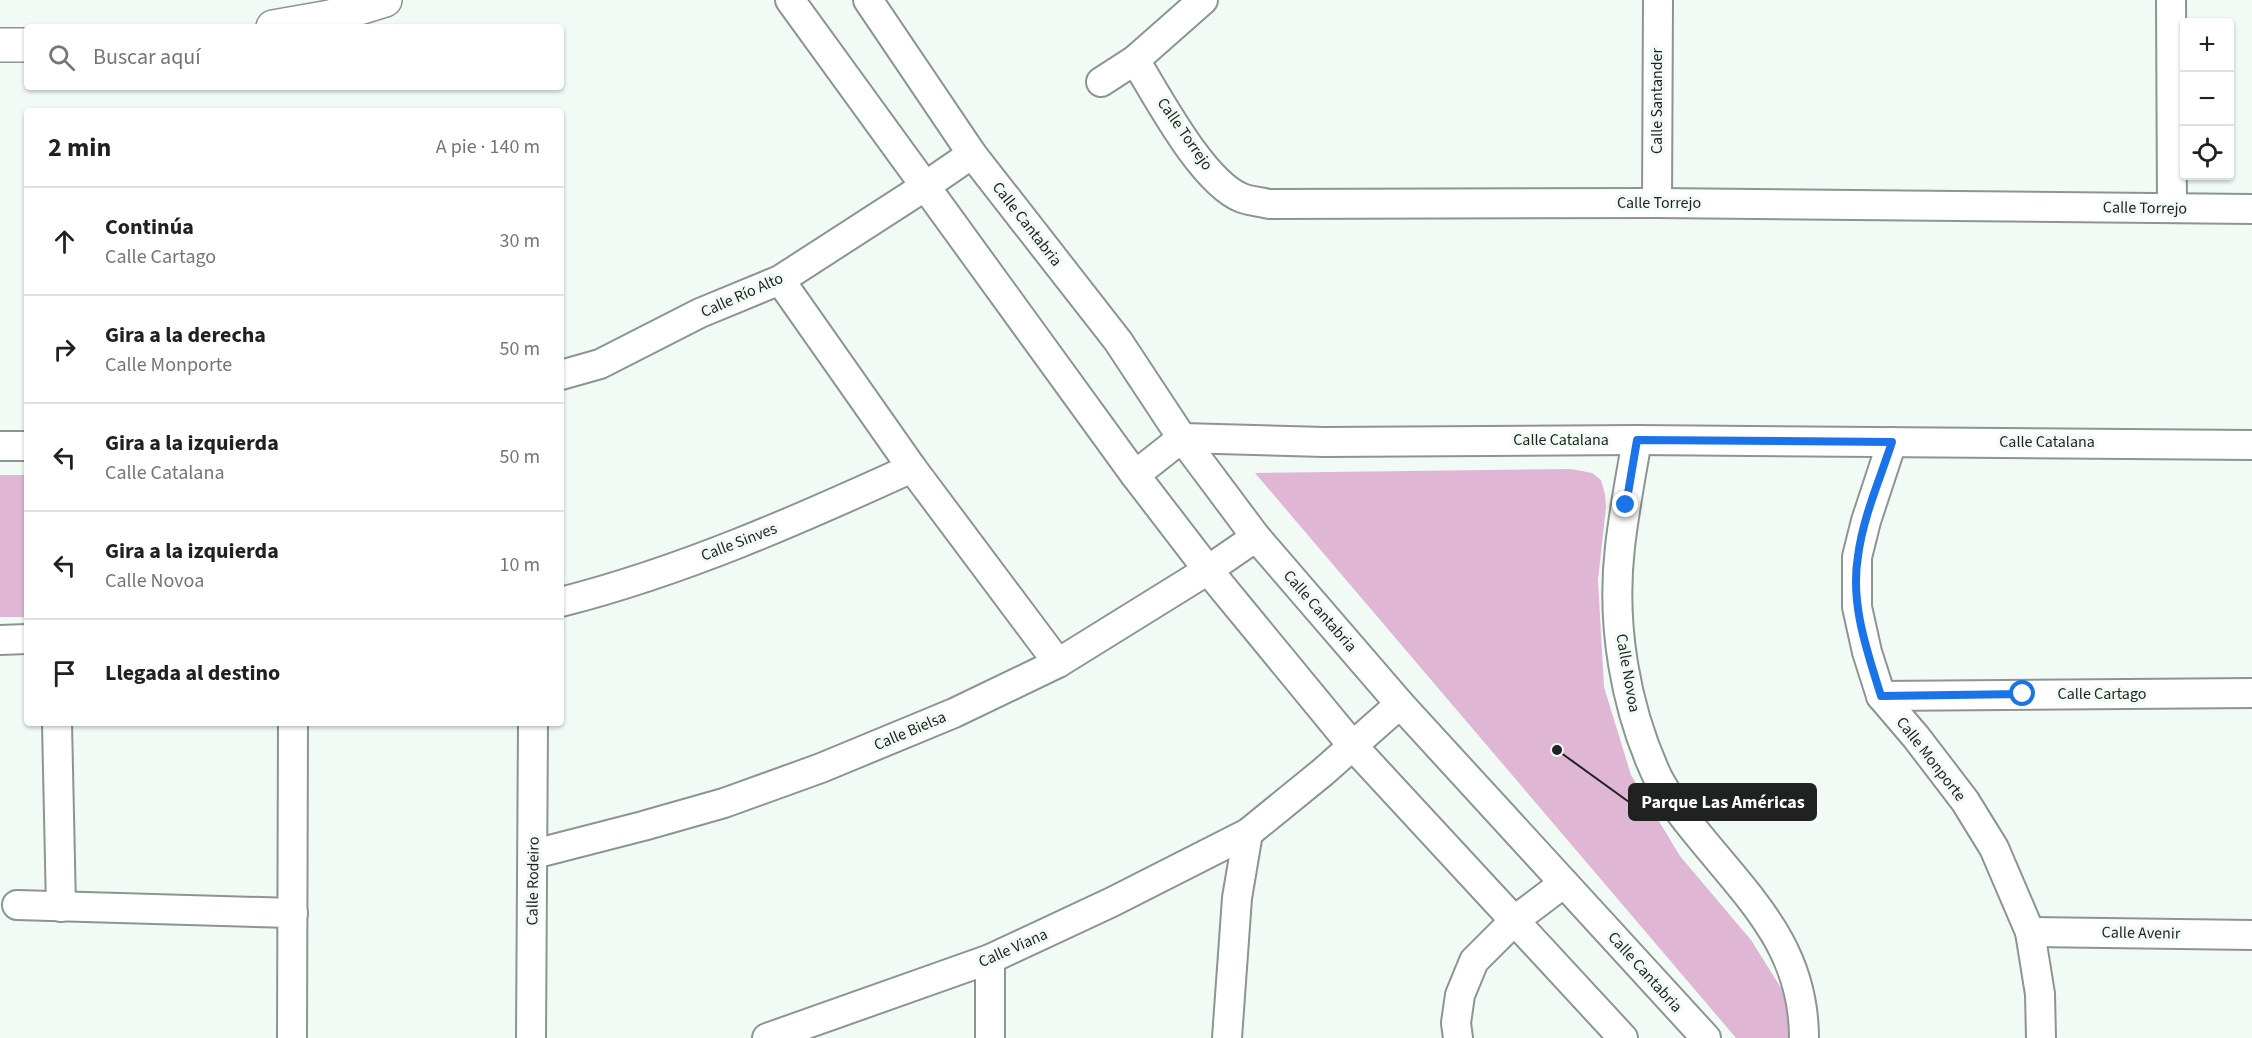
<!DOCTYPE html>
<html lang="es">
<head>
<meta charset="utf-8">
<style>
  :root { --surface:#fff; --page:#f2f2f2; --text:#202124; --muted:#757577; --line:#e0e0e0 }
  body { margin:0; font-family:"Source Sans 3",sans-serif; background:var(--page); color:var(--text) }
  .controls { position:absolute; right:18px; top:18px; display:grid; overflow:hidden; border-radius:6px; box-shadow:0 2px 4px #0004 }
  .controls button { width:54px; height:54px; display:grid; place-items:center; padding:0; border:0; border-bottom:2px solid var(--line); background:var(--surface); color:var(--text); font:30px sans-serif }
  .stop { position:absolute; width:18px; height:18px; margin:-14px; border:4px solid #1a73e8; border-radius:50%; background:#fff }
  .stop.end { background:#1a73e8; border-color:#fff; box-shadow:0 2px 6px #0008 }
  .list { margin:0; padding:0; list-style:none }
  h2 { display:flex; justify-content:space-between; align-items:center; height:78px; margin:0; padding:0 24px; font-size:26px }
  h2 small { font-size:20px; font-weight:400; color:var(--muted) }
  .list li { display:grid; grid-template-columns:39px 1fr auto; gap:18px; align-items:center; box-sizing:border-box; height:108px; padding:0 24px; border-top:2px solid var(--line) }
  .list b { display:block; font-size:22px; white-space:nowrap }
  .list p { margin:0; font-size:20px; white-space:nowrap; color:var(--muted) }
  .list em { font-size:20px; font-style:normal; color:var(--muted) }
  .icon { flex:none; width:33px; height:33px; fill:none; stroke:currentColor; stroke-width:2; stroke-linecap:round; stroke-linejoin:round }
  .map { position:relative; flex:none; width:2252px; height:1038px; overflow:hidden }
  .search { position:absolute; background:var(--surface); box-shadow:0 2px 4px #0004; left:24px; top:24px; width:540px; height:66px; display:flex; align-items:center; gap:15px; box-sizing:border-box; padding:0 21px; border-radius:6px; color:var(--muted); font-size:22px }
  .panel { position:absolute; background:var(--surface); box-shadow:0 2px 4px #0004; left:24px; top:108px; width:540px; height:618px; border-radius:6px }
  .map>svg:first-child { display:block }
</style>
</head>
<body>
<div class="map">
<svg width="2252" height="1038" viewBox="0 0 2252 1038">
  <rect width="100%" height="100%" fill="#f1faf5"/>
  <g fill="#dfb7d5">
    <polygon points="1571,469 1592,473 1601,480 1605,494 1606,507 1598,580 1604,687 1631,775 1680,856 1751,940 1783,991 1794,1038 1736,1038 1255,473"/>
    <rect x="0" y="475" width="27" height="142"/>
  </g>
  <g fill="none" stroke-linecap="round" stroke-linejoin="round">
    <g stroke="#8c9590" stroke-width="32">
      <g id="minor">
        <polyline points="790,0 1135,475 1208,570 1352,745 1623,1038"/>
        <polyline points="868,0 972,154 1118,341 1182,438 1256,537 1400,704 1706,1038"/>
        <polyline points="2171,0 2172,208"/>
        <path d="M1135,60C1158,97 1202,182 1242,198C1250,201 1261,202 1269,204L1657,203L2252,209"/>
        <polyline points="1101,82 1135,60 1203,0"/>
        <polyline points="1657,203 1658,0"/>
        <polyline points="780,280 912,468 1058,663"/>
        <polyline points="561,375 600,364 700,313 780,280 924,187 972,154"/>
        <path d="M1637,440C1631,475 1624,511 1620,547C1611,624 1625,708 1658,778C1669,799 1685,819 1700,837C1752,901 1804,949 1804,1038"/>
        <polyline points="1892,442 1866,521 1857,557 1857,607 1867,652 1881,696 1916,737 1965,801 1994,848 2030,932 2040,994 2041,1038"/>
        <polyline points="0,446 27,446"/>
        <polyline points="1135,475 1182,438 1324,442 1637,440 2252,445"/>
        <path d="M561,602C683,571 798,520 912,468"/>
        <polyline points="0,640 27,639"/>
        <polyline points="1881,696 2252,693"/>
        <polyline points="57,723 61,907"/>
        <polyline points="534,854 643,826 724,803 821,768 954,713 1058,663 1208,570 1256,537"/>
        <polyline points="17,905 293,913"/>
        <polyline points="2030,932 2252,935"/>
        <polyline points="292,1038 293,723"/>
        <polyline points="531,1038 533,723"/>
        <polyline points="767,1038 990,959 1112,902 1248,833 1323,772 1400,704"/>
        <polyline points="990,1038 990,959"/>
        <polyline points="1227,1038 1237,898 1248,833"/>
        <polyline points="1458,1038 1456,1023 1460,995 1474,961 1515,920 1564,883"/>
      </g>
    </g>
    <g stroke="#8c9590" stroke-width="36">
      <g id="tertiary">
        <polyline points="273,27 330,17 385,0"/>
        <polyline points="0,45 27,45"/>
      </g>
    </g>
    <use href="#minor" stroke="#fff" stroke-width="28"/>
    <use href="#tertiary" stroke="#fff" stroke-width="33"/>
  </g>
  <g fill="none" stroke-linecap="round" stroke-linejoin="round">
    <path stroke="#1a73e8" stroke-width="8" d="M1626,505L1637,440L1892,442C1880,479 1863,517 1858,556C1850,604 1867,651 1881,696L2023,694"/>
  </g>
  <g text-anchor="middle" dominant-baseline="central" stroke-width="6" stroke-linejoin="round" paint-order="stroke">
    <g font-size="16" fill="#1f2220" stroke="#f1faf5">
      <text transform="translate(1657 101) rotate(-90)">Calle Santander</text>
      <text transform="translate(1185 134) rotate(55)">Calle Torrejo</text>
      <text x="1659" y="203">Calle Torrejo</text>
      <text transform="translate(2145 208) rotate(1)">Calle Torrejo</text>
      <text transform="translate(1027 224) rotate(52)">Calle Cantabria</text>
      <text transform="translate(742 295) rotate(-24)">Calle Río Alto</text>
      <text x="1561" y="440">Calle Catalana</text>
      <text x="2047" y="442">Calle Catalana</text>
      <text transform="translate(739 542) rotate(-21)">Calle Sinves</text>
      <text transform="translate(1320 611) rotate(49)">Calle Cantabria</text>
      <text transform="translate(1628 673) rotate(80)">Calle Novoa</text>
      <text x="2102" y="694">Calle Cartago</text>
      <text transform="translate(910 731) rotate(-23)">Calle Bielsa</text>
      <text transform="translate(1931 759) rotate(52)">Calle Monporte</text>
      <text transform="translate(533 881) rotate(-89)">Calle Rodeiro</text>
      <text transform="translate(2141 933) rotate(1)">Calle Avenir</text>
      <text transform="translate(1013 948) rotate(-24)">Calle Viana</text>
      <text transform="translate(1645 972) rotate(48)">Calle Cantabria</text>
    </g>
  </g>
  <path fill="none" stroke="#1f2220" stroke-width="2" d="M1557 750L1629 802"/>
  <circle fill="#1f2220" stroke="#f1faf5" stroke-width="2" cx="1557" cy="750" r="6"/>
  <rect fill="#1f2220" stroke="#1f2220" stroke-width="2" x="1629" y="784" width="187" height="36" rx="6"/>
  <g font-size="18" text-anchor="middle" font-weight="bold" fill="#fff">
    <text x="1723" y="808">Parque Las Américas</text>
  </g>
</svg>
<div class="controls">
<button>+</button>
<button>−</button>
<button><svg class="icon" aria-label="locate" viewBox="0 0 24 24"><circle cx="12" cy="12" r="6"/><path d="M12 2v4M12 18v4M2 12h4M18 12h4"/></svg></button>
</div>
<div class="stop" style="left:2023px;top:694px"></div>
<div class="stop end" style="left:1626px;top:505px"></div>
<div class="search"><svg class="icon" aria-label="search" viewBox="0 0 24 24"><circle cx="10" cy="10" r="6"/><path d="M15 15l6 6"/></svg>Buscar aquí</div>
<section class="panel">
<h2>2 min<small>A pie · 140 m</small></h2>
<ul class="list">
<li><svg class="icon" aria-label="ahead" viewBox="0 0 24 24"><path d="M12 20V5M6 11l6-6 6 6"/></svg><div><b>Continúa</b><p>Calle Cartago</p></div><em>30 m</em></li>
<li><svg class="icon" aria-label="right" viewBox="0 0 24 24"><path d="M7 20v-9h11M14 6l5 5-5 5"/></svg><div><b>Gira a la derecha</b><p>Calle Monporte</p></div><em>50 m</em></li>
<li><svg class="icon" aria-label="left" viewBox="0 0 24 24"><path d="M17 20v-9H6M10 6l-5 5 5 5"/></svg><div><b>Gira a la izquierda</b><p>Calle Catalana</p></div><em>50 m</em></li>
<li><svg class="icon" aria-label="left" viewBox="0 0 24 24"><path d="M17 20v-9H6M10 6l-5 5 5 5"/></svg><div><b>Gira a la izquierda</b><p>Calle Novoa</p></div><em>10 m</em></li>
<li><svg class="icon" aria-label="arrive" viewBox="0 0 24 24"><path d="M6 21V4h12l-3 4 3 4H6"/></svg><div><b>Llegada al destino</b></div></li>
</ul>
</section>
</div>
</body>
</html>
